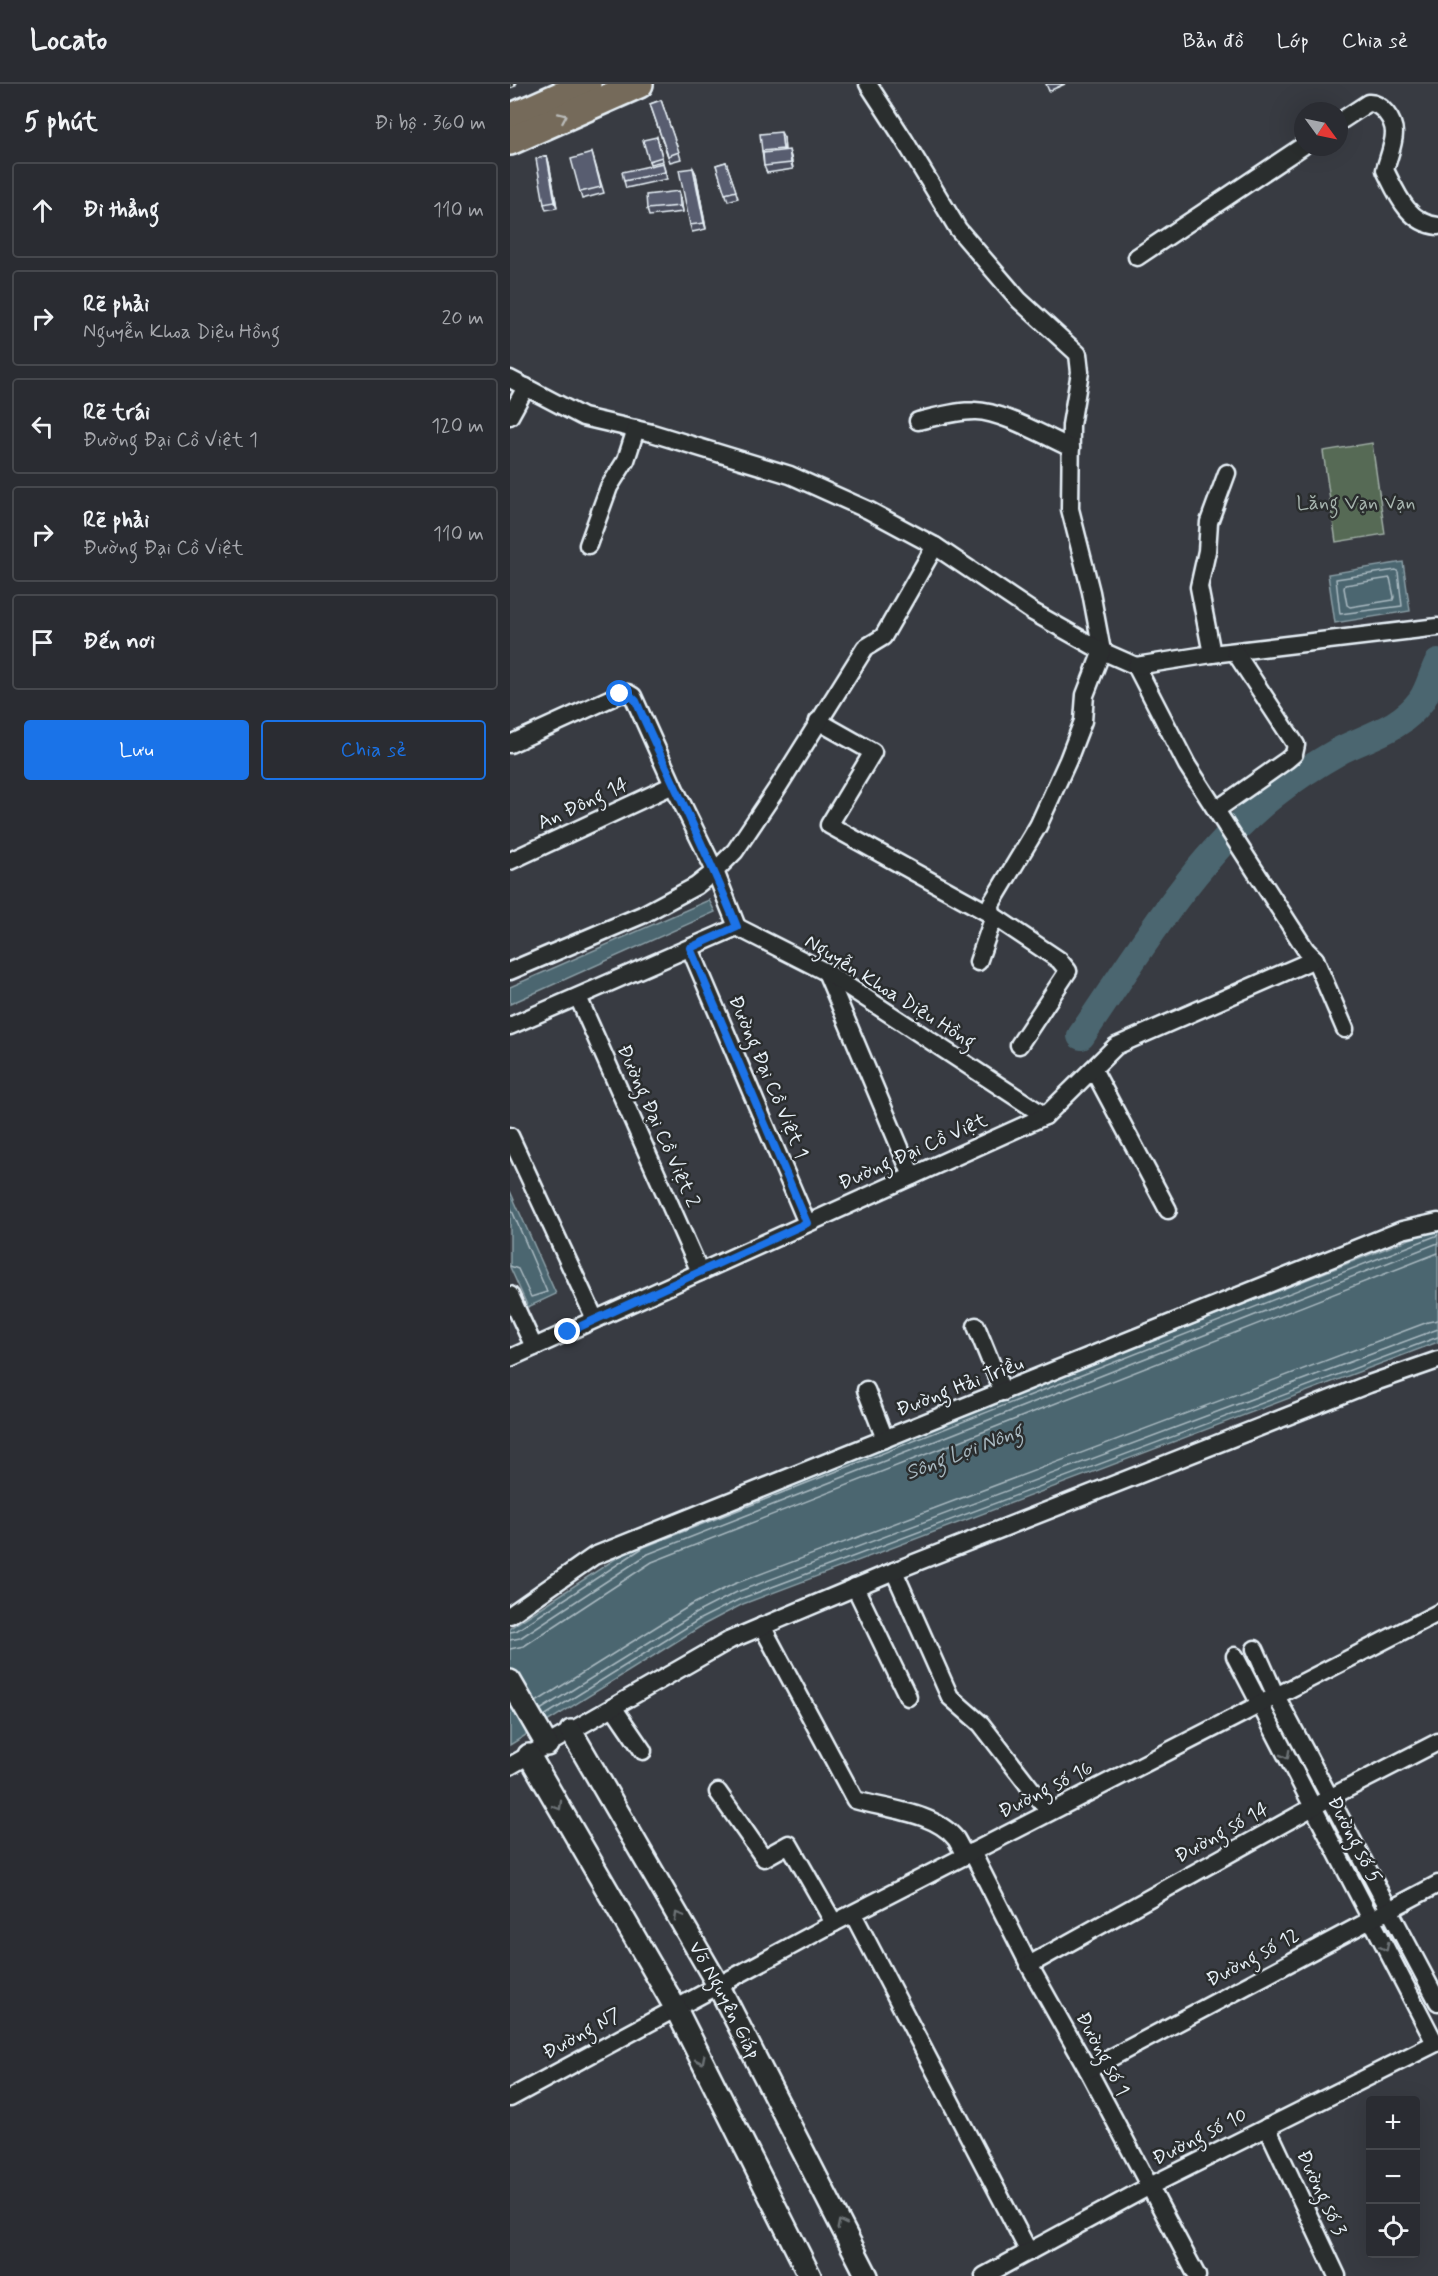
<!DOCTYPE html>
<html lang="vi">
<head>
<meta charset="utf-8">
<style>
  :root { --surface:#2a2c32; --page:#32343a; --text:#f1f3f6; --muted:#a5a7ac; --line:#46484d; --accent:#1a73e8 }
  body { margin:0; font-family:Mynerve,sans-serif; background:var(--page); color:var(--text) }
  .controls { position:absolute; right:18px; bottom:18px; display:grid; overflow:hidden; border-radius:6px; box-shadow:0 6px 24px #0002 }
  .controls button { width:54px; height:54px; display:grid; place-items:center; padding:0; border:0; border-bottom:2px solid var(--line); background:var(--surface); color:var(--text); font:30px sans-serif }
  .compass { position:absolute; left:784px; top:18px; width:54px; height:54px; border-radius:50%; background:var(--surface); box-shadow:0 6px 24px #0002; rotate:123deg }
  .stop { position:absolute; width:18px; height:18px; margin:-14px; border:4px solid #1a73e8; border-radius:50%; background:#fff }
  .stop.end { background:#1a73e8; border-color:#fff; box-shadow:0 2px 6px #0008 }
  .list { margin:0; padding:0; list-style:none }
  h2 { display:flex; justify-content:space-between; align-items:center; height:78px; margin:0; padding:0 24px; font-size:26px }
  h2 small { font-size:20px; font-weight:400; color:var(--muted) }
  .list li { display:grid; grid-template-columns:39px 1fr auto; gap:18px; align-items:center; box-sizing:border-box; height:96px; margin:0 12px 12px; padding:0 12px; border:2px solid var(--line); border-radius:6px }
  .list b { display:block; font-size:22px; white-space:nowrap }
  .list p { margin:0; font-size:20px; white-space:nowrap; color:var(--muted) }
  .list em { font-size:20px; font-style:normal; color:var(--muted) }
  .actions { display:flex; gap:12px; padding:18px 24px }
  .actions a { flex:1; padding:14px 0; border:2px solid var(--accent); border-radius:6px; text-align:center; font-size:21px; color:var(--accent) }
  .actions .main { background:var(--accent); color:#fff }
  .icon { flex:none; width:33px; height:33px; fill:none; stroke:currentColor; stroke-width:2; stroke-linecap:round; stroke-linejoin:round }
  .map { position:relative; flex:none; width:928px; height:2192px; overflow:hidden }
  header { display:flex; align-items:center; gap:36px; box-sizing:border-box; height:84px; padding:0 30px; background:var(--surface); border-bottom:2px solid var(--line) }
  header strong { font-size:28px }
  nav { display:flex; gap:33px; margin-inline-start:auto; font-size:21px }
  main { display:flex }
  aside { flex:1; background:var(--surface) }
  .map>svg:first-child { display:block }
</style>
</head>
<body>
<header>
<strong>Locato</strong>
<nav><a>Bản đồ</a><a>Lớp</a><a>Chia sẻ</a></nav>
</header>
<main>
<aside>
<h2>5 phút<small>Đi bộ · 360 m</small></h2>
<ul class="list">
<li><svg class="icon" aria-label="ahead" viewBox="0 0 24 24"><path d="M12 20V5M6 11l6-6 6 6"/></svg><div><b>Đi thẳng</b></div><em>110 m</em></li>
<li><svg class="icon" aria-label="right" viewBox="0 0 24 24"><path d="M7 20v-9h11M14 6l5 5-5 5"/></svg><div><b>Rẽ phải</b><p>Nguyễn Khoa Diệu Hồng</p></div><em>20 m</em></li>
<li><svg class="icon" aria-label="left" viewBox="0 0 24 24"><path d="M17 20v-9H6M10 6l-5 5 5 5"/></svg><div><b>Rẽ trái</b><p>Đường Đại Cồ Việt 1</p></div><em>120 m</em></li>
<li><svg class="icon" aria-label="right" viewBox="0 0 24 24"><path d="M7 20v-9h11M14 6l5 5-5 5"/></svg><div><b>Rẽ phải</b><p>Đường Đại Cồ Việt</p></div><em>110 m</em></li>
<li><svg class="icon" aria-label="arrive" viewBox="0 0 24 24"><path d="M6 21V4h12l-3 4 3 4H6"/></svg><div><b>Đến nơi</b></div></li>
</ul>
<div class="actions"><a class="main">Lưu</a><a>Chia sẻ</a></div>
</aside>
<div class="map">
<svg width="928" height="2192" viewBox="0 0 928 2192">
  <rect width="100%" height="100%" fill="#383b42"/>
  <filter id="ink" filterUnits="userSpaceOnUse"><feTurbulence type="fractalNoise" baseFrequency=".0167" numOctaves="2"/><feDisplacementMap in="SourceGraphic" scale="12" xChannelSelector="R" yChannelSelector="G"/><feConvolveMatrix kernelMatrix="1 2 1 2 8 2 1 2 1" color-interpolation-filters="sRGB"/></filter>
  <g filter="url(#ink)">
    <polygon fill="#576b55" stroke="#a0aea6" stroke-width="1.5" points="862,359 875,450 826,458 813,367"/>
    <g fill="#4b666f" stroke="#8a9ea6" stroke-width="1.5">
      <polygon points="893,478 900,527 825,539 818,490"/>
      <polygon points="199,816 205,828 0,920 0,903"/>
      <polygon points="0,1107 46,1210 18,1223 0,1183"/>
      <polygon points="928,1144 928,1258 233,1520 193,1541 0,1661 0,1544 131,1458"/>
    </g>
    <g fill="none" stroke-linecap="round" stroke-linejoin="round">
      <g stroke="#a9b9c1" stroke-width="1.5">
        <polygon points="886,486 888,488 892,522 830,530 826,495"/>
        <polygon points="880,494 884,513 883,516 840,523 837,521 834,504 835,501"/>
        <polyline points="0,1122 37,1208 21,1213 8,1185 0,1182"/>
        <polyline points="0,1548 6,1547 134,1463 928,1151"/>
        <polyline points="0,1556 10,1554 138,1470 928,1159"/>
        <polyline points="0,1565 14,1562 142,1478 928,1169"/>
        <polyline points="26,1618 181,1521 224,1500 918,1238 928,1236"/>
        <polyline points="30,1626 186,1529 227,1508 928,1245"/>
        <polyline points="34,1632 190,1535 230,1515 928,1253"/>
      </g>
      <path stroke="#4b666f" stroke-width="28" d="M571,952C628,869 683,775 763,711C784,694 808,679 831,666C861,651 890,645 911,617C919,606 922,591 928,579"/>
      <g stroke="#e8f1f8" stroke-width="21">
        <g id="minor">
          <polyline points="358,0 393,54 448,145 509,216 568,270 570,288 561,341 560,425 581,508 592,567 626,582 677,681 796,866 805,875 835,945"/>
          <path d="M829,38L858,19C871,18 884,36 884,49C884,60 878,75 875,86C887,110 898,139 928,142"/>
          <polyline points="627,173 793,62"/>
          <polyline points="0,295 73,333 142,349 280,391 358,426 425,462 523,528 592,567 575,611 573,637 558,676 528,742 481,820 482,838 468,878"/>
          <polyline points="0,332 16,303"/>
          <path d="M408,337C426,333 445,327 464,327C489,326 537,353 561,364"/>
          <polyline points="78,461 99,403 116,376 126,345"/>
          <polyline points="702,570 689,503 697,467 699,438 717,389"/>
          <polyline points="626,582 702,570 928,543"/>
          <polyline points="308,637 363,668 319,741 482,831 549,876 558,887 509,961"/>
          <polyline points="0,660 110,610 118,609 123,612 163,701 205,787 227,843"/>
          <polyline points="706,726 777,676 784,670 786,661 725,568"/>
          <polyline points="0,777 163,701"/>
          <polyline points="180,864 297,1139"/>
          <polyline points="0,887 132,831 186,802 205,787 225,767 268,703 355,564 373,553 425,462"/>
          <polyline points="316,888 402,1092"/>
          <polyline points="68,913 190,1188"/>
          <polyline points="0,942 227,843 316,888 535,1032"/>
          <polyline points="583,985 658,1126"/>
          <polyline points="0,1052 85,1235"/>
          <polyline points="0,1211 24,1263"/>
          <polyline points="466,1242 493,1308"/>
          <polyline points="0,1274 535,1032 606,962 805,875"/>
          <polyline points="356,1306 375,1355"/>
          <polyline points="384,1487 440,1613 471,1640 539,1728"/>
          <polyline points="345,1503 398,1613"/>
          <polyline points="0,1531 84,1472 892,1146 928,1138"/>
          <path d="M252,1542L345,1716C375,1725 425,1728 446,1755C449,1760 452,1766 455,1772"/>
          <polyline points="745,1565 766,1612 928,1918"/>
          <polyline points="725,1572 925,1959"/>
          <polyline points="103,1623 133,1667"/>
          <polyline points="0,1682 220,1556 384,1487 859,1300 928,1276"/>
          <polyline points="208,1708 254,1774 279,1760 324,1839"/>
          <polyline points="462,1768 519,1881 578,1986 687,2192"/>
          <polyline points="343,1830 519,2168"/>
          <polyline points="519,1881 821,1713 928,1658"/>
          <polyline points="578,1986 928,1800"/>
          <polyline points="0,2014 324,1839 928,1529"/>
          <polyline points="757,2043 827,2192"/>
          <polyline points="474,2192 638,2103 928,1958"/>
        </g>
      </g>
      <g stroke="#e8f1f8" stroke-width="26">
        <g id="tertiary">
          <polyline points="0,1597 37,1661"/>
          <path id="s1" d="M61,1647L208,1901L357,2192"/>
          <polyline points="19,1671 165,1923 300,2192"/>
        </g>
      </g>
      <g stroke="#e8f1f8" stroke-width="32">
        <g id="primary">
          <polyline points="0,34 77,0"/>
          <polyline points="0,57 129,0"/>
        </g>
      </g>
      <use href="#minor" stroke="#2a2d2e" stroke-width="16"/>
      <use href="#tertiary" stroke="#2a2d2e" stroke-width="21"/>
      <use href="#primary" stroke="#746a5a" stroke-width="27"/>
      <g stroke="#e8f1f8" stroke-width="7">
        <polyline id="rail" points="0,1 3,0"/>
      </g>
      <use href="#rail" stroke="#2a2d2e" stroke-width="4.5" stroke-dasharray="14" stroke-linecap="butt"/>
    </g>
    <g fill="#4c505f" stroke="#e8f1f8" stroke-width="1.5">
      <polygon points="536,0 555,0 539,7"/>
      <polygon points="151,16 171,75 160,78 140,20"/>
      <polygon points="147,53 153,77 140,80 139,77"/>
      <polygon points="274,54 275,67 281,73 283,85 257,89 254,82 252,67"/>
      <polygon points="82,69 94,109 72,115 70,108"/>
      <polygon points="37,72 39,79 47,124 36,126 34,120"/>
      <polygon points="216,78 228,114 218,117 206,81"/>
      <polygon points="153,79 157,95 116,104 114,97"/>
      <polygon points="183,84 186,90 196,145 182,148 180,141"/>
      <polygon points="171,114 173,128 139,132 137,125"/>
    </g>
    <g fill="#3e414e" stroke="#e8f1f8" stroke-width="1.5">
      <polygon points="271,48 274,54 275,71 273,65"/>
      <polygon points="279,66 281,73 283,85 281,79"/>
      <polygon points="37,72 39,79 47,124 45,118"/>
      <polygon points="183,84 186,90 196,145 194,139"/>
      <polygon points="169,107 171,114 173,128 170,122"/>
    </g>
    <g fill="#585d6f" stroke="#e8f1f8" stroke-width="1.5">
      <polygon points="151,16 169,68 158,72 140,20"/>
      <polygon points="271,48 273,65 252,67 250,50"/>
      <polygon points="147,53 152,73 139,77 133,56"/>
      <polygon points="279,66 281,79 254,82 253,69"/>
      <polygon points="82,69 91,103 70,108 61,75"/>
      <polygon points="37,72 45,118 34,120 26,75"/>
      <polygon points="216,78 226,107 215,110 206,81"/>
      <polygon points="153,79 155,88 114,97 112,88"/>
      <polygon points="183,84 194,139 180,141 169,86"/>
      <polygon points="169,107 170,122 137,125 136,111"/>
    </g>
    <defs><path id="oneway-chevron" d="M-2-3.5L2.5 0L-2 3.5" fill="none" stroke-width="1.6" stroke-linecap="round" stroke-linejoin="round" transform="scale(1.5)"/></defs>
    <use stroke="#babbb9" href="#oneway-chevron" transform="translate(53 33) rotate(-24)"/>
    <g stroke="#6c7275">
      <use href="#oneway-chevron" transform="translate(776 1671) rotate(62)"/>
      <use href="#oneway-chevron" transform="translate(48 1722) rotate(60)"/>
      <use href="#oneway-chevron" transform="translate(168 1832) rotate(-120)"/>
      <use href="#oneway-chevron" transform="translate(875 1863) rotate(63)"/>
      <use href="#oneway-chevron" transform="translate(191 1976) rotate(63)"/>
      <use href="#oneway-chevron" transform="translate(331 2140) rotate(-117)"/>
    </g>
  </g>
  <g fill="none" stroke-linecap="round" stroke-linejoin="round" filter="url(#ink)">
    <path stroke="#1a73e8" stroke-width="8" d="M58,1248L297,1139L180,864L227,843C197,766 159,693 126,617L118,609L110,610"/>
  </g>
  <g text-anchor="middle" dominant-baseline="central" stroke-width="5" stroke-linejoin="round" paint-order="stroke">
    <g font-size="20" fill="#a7b5af" stroke="#2a2d2e">
      <text x="846" y="419">Lăng Vạn Vạn</text>
    </g>
    <g font-size="20" fill="#e8f1f8" stroke="#2a2d2e">
      <text transform="translate(73 720) rotate(-25)">An Đông 14</text>
      <text transform="translate(380 908) rotate(32)">Nguyễn Khoa Diệu Hồng</text>
      <text transform="translate(258 993) rotate(67)">Đường Đại Cồ Việt 1</text>
      <text transform="translate(148 1042) rotate(66)">Đường Đại Cồ Việt 2</text>
      <text transform="translate(403 1068) rotate(-24)">Đường Đại Cồ Việt</text>
      <text transform="translate(450 1303) rotate(-21)">Đường Hải Triều</text>
      <text transform="translate(536 1706) rotate(-27)">Đường số 16</text>
      <text transform="translate(712 1749) rotate(-29)">Đường số 14</text>
      <text transform="translate(844 1756) rotate(63)">Đường số 5</text>
      <text transform="translate(743 1874) rotate(-28)">Đường số 12</text>
      <text stroke="none"><textPath href="#s1" startOffset="310">Võ Nguyên Giáp</textPath></text>
      <text transform="translate(72 1950) rotate(-29)">Đường N7</text>
      <text transform="translate(592 1970) rotate(62)">Đường số 1</text>
      <text transform="translate(690 2053) rotate(-27)">Đường số 10</text>
      <text transform="translate(811 2109) rotate(65)">Đường số 3</text>
    </g>
    <g font-size="21" font-style="italic" fill="#a9b9c1" stroke="#2a2d2e">
      <text transform="translate(454 1368) rotate(-21)">Sông Lợi Nông</text>
    </g>
  </g>
</svg>
<div class="controls">
<button>+</button>
<button>−</button>
<button><svg class="icon" aria-label="locate" viewBox="0 0 24 24"><circle cx="12" cy="12" r="6"/><path d="M12 2v4M12 18v4M2 12h4M18 12h4"/></svg></button>
</div>
<svg class="compass" viewBox="-18 -18 36 36"><path d="M0-13l5 13h-10z" fill="#e53935"/><path d="M0 13l5-13h-10z" fill="#a5a7ac"/></svg>
<div class="stop" style="left:110px;top:610px"></div>
<div class="stop end" style="left:58px;top:1248px"></div>
</div>
</main>
</body>
</html>
